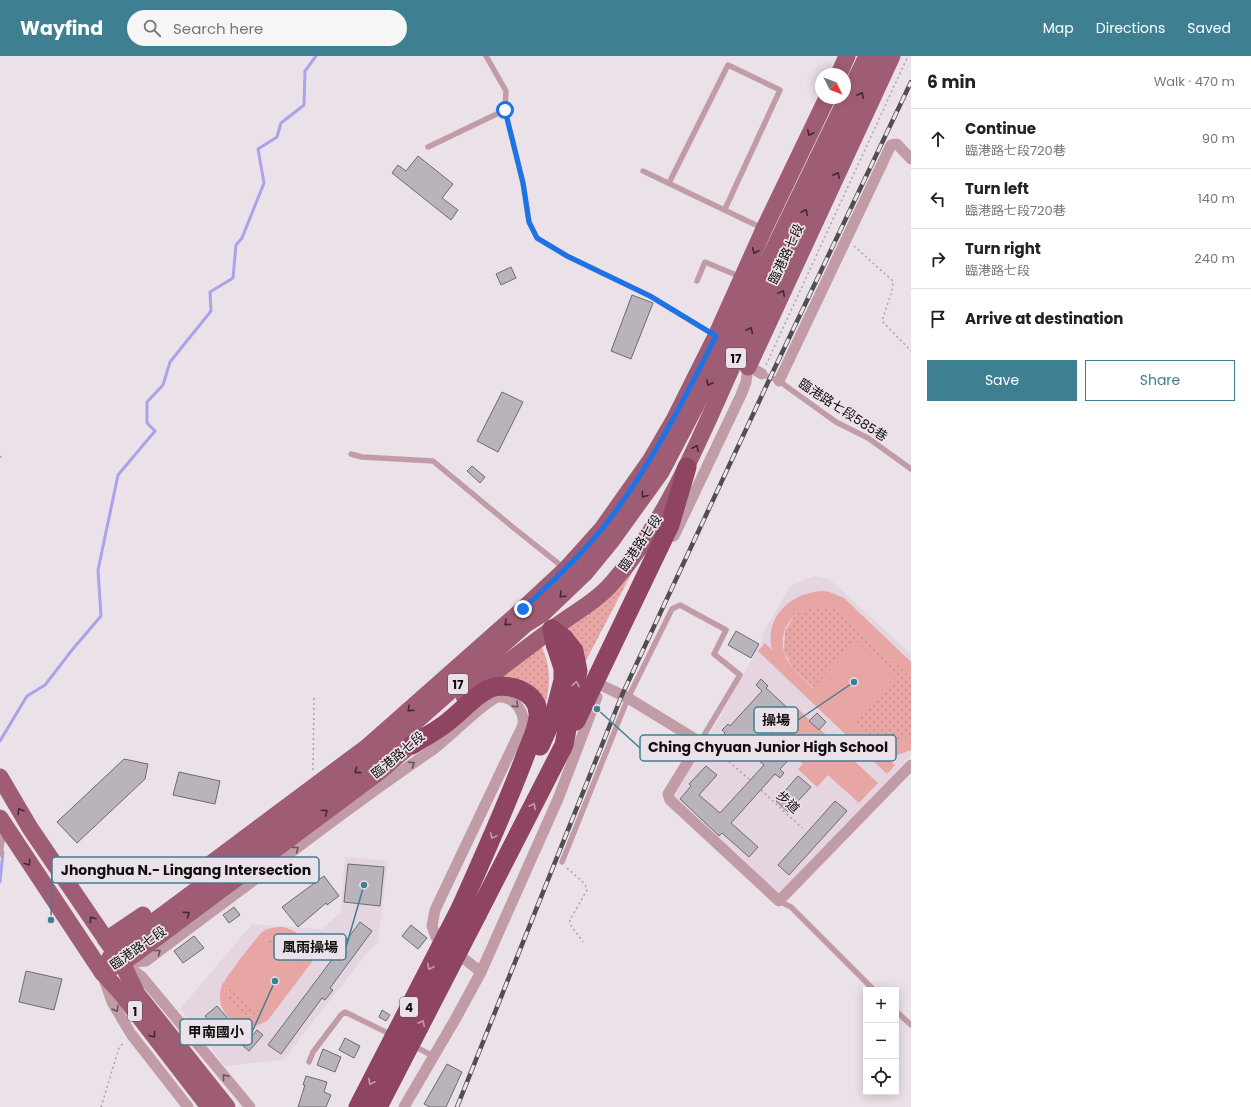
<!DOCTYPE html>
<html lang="en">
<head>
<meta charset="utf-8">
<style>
  :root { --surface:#fff; --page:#f6f6f6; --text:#222; --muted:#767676; --line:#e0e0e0; --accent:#3f7f92 }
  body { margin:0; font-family:Poppins,"Noto Sans TC",sans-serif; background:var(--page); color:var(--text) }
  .controls { position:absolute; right:12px; bottom:12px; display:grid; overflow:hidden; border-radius:0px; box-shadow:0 2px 10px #0003 }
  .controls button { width:36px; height:36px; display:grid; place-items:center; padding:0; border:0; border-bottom:1px solid var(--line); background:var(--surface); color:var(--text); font:20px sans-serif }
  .compass { position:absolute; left:815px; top:12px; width:36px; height:36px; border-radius:50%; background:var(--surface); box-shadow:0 2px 10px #0003; rotate:132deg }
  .stop { position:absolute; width:12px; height:12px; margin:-9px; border:3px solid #1a73e8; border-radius:50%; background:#fff }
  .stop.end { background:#1a73e8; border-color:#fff; box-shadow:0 1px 4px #0008 }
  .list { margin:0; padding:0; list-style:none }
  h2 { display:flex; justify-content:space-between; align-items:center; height:52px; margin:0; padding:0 16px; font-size:17px }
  h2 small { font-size:13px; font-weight:400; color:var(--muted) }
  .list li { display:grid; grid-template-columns:26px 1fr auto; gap:12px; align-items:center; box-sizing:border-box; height:60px; padding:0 16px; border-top:1px solid var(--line) }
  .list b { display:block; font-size:15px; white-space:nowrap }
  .list p { margin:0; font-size:13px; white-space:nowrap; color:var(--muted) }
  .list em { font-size:13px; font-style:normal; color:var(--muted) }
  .actions { display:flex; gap:8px; padding:12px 16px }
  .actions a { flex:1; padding:9px 0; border:1px solid var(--accent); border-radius:0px; text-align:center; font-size:14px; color:var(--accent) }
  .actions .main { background:var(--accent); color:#fff }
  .icon { flex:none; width:22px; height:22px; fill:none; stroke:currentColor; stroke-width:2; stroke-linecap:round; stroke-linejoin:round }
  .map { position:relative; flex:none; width:911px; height:1051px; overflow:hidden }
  header { display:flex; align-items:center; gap:24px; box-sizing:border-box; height:56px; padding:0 20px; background:var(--accent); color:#fff }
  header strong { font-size:19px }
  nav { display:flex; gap:22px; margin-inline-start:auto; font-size:14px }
  .search { width:280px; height:36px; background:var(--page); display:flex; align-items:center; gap:10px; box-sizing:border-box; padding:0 14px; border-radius:22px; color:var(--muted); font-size:15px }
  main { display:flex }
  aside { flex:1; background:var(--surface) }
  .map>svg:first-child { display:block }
</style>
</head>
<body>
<header>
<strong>Wayfind</strong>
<div class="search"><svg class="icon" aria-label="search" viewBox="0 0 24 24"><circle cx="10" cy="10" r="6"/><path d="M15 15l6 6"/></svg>Search here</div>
<nav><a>Map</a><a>Directions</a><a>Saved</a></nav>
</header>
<main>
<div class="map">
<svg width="911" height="1051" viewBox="0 0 911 1051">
  <defs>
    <pattern id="grass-dots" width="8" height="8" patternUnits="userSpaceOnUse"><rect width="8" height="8" fill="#e7a5a3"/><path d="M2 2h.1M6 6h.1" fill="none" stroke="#c58d8b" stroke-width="1.8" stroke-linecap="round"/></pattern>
  </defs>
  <rect width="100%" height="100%" fill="#ebe2e9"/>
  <g fill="#e4d5e0">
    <polygon points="815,520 829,523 911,598 911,699 780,843 672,739 707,684 762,585 762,579 790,530"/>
    <polygon points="345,801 388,805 378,887 368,896 283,1004 225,1010 180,953 252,868 322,873 341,856"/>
  </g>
  <g fill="url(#grass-dots)">
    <polygon points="635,511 582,612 566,573"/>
    <path d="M825,550L832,551L844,558L911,622V679C898,690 882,690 867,682L793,612L784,596L785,575L793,562L798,557L811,551Z"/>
    <path d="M541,589C554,617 549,636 541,665L537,645L483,630Z"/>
    <path d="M273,880C292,880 300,891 298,909L265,884Z"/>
    <path d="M229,932L262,956C241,966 225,954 229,932Z"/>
  </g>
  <g fill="#e7a5a3" fill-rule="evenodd">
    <path d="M822,535L829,536L844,542L911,606V622L844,558C816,538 775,560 784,596C788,611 803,621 813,632L857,585L895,621L852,668C868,684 890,696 911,679V694L895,700H885L895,709L887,718L758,595L765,587L772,594C764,561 791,537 822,535Z"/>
    <polygon points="797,652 878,727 859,747 828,719 817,731 798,713 803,708 771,680"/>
    <path d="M283,871C295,874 305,880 309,894L322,876L330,882L268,964C261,968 255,971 247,970C229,969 214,948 222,930C224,923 257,881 262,876C268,872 275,871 283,871ZM273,880C291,880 300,891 298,908L265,884ZM229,932L261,956C242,966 225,954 229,932Z"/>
  </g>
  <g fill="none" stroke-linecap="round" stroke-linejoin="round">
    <g stroke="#aba2ec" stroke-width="3">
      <polyline points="0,685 27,640 45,629 72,594 101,560 98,514 118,419 155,375 147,367 147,346 163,329 170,306 211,255 210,236 233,222 236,189 242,182 264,127 258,93 277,81 281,67 304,49 305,15 316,0"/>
      <polyline points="0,826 3,796"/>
    </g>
  </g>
  <g fill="#b9b4bc" stroke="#6e6a71">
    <polygon points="418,100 453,128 442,142 458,154 451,164 392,117 398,109 406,115"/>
    <polygon points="511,211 516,222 501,229 496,218"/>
    <polygon points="632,239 653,247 631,303 611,295"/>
    <polygon points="502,336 523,346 498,396 477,385"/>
    <polygon points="472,410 485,421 480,427 467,415"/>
    <polygon points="736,575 759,588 751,602 728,589"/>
    <polygon points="761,623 768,630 766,632 792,656 758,694 769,704 783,688 794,698 780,713 784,717 780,722 775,718 731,767 758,791 749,801 722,777 719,780 680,743 691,730 689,728 706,710 717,719 699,739 720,757 764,709 753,700 749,704 722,680 725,677 722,674 728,668 730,670 762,635 756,629"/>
    <polygon points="817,657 826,666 819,674 809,665"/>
    <polygon points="124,703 148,708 145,723 77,787 57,766"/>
    <polygon points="179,716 220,725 215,748 173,739"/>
    <polygon points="798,720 811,731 788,756 776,745"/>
    <polygon points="835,745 847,755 789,819 778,809"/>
    <polygon points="348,808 384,811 380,850 344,846"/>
    <polygon points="324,820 339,840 327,849 326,847 298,871 282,851"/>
    <polygon points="234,851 240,859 229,867 223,859"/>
    <polygon points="360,866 372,875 330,932 333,934 325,944 322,942 281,998 268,989"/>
    <polygon points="411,869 427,882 418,893 402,880"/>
    <polygon points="194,880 204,892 183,907 174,895"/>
    <polygon points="26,915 62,923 54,954 19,946"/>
    <polygon points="217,950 237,973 239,970 251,981 257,974 263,979 249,995 235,983 231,987 227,982 225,984 205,960"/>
    <polygon points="382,954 390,959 386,965 379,961"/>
    <polygon points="345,982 360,990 354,1002 339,994"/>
    <polygon points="323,993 341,1001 335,1016 317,1009"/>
    <polygon points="447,1008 462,1016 446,1051 430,1051 424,1048"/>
    <polygon points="306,1020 327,1026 324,1036 331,1039 326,1051 298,1051 305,1029 303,1029"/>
  </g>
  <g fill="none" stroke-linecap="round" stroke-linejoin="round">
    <g stroke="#a9a2a7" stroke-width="1.5" stroke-dasharray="2 3" stroke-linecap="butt">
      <polyline points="854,190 893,225 892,235 882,265 911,295"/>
      <polyline points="766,309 908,0"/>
      <polyline points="0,400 3,403"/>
      <polyline points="710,689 750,724"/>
      <polyline points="313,714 314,640"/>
      <polyline points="761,734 802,772"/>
      <polyline points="567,812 585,828 587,834 570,864 570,868 583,886"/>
      <polyline points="101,1051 119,992 124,986"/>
    </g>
    <g stroke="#c19ca7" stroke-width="5.5">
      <polyline points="486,0 506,35 505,54 523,127 529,166 537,182 567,200 650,240 714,279"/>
      <polyline points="428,91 505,54"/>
      <polyline points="643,115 762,172"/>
      <polyline points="669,127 728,9 780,34 725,153"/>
      <polyline points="697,225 705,206 741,221"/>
      <polyline points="762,318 779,325 836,366 868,382 911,413"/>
      <polyline points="351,398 362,401 433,405 509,468 564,512"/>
      <polyline points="0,798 4,774"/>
      <polyline points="562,806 628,642 672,553 680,549 726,574 714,598 740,619 700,686"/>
      <polyline points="779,845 791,851 874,934"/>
      <polyline points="896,955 911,969"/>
      <polyline points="412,989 433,1000"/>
      <polyline points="309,1006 313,996 341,959 345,956 392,979"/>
    </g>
    <g stroke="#c19ca7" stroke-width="11">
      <polyline points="744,307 762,318"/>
      <polyline points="779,325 891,89 897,88 911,103"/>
      <polyline points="674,480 741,339 746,326 748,311"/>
      <polyline points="601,629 628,642 700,686 668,738 670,744 779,845 911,709"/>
      <path d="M125,907L146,905C189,872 233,840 277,807C327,769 378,731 431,695C445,686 487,642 499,641C513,640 525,655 523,669L435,854L432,870L436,881L481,916"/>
      <polyline points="124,908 142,921 250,1051"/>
      <polyline points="104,923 112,946 131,978 188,1051"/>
      <polyline points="404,1051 456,962 481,916 558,743 597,641"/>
    </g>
    <g stroke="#9e5d74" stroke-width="17">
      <polyline points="839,18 847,0"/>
      <polyline points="748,311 892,0"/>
      <path d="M464,640C493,618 522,595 551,574C572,558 596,546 613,526C670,461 701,378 737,300C783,200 832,100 880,0"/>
      <polyline points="0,721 30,772 122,907 137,938 227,1051"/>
      <polyline points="0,762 102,916 121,937 209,1051"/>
      <polyline points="201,815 367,691 523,553 566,513 602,473 650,405 674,364 716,280 764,173 827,42"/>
      <polyline points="106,884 143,859"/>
      <polyline points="102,916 122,907 139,895 379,716 421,680"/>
      <polyline points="102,916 114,895 377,700 526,568 542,558 585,517 612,484 661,416 726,292 867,0"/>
    </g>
    <g stroke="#8f4561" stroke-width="19">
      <polyline points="576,665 670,469 687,411"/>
      <path d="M412,689C424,681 439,674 450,664C463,654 476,638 491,632C509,626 540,636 538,660C537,676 529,688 524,703C505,753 483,802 461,851"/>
      <polyline points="540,690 554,659 563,624 563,612 555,588 552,573"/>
      <polyline points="477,859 564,689 578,615 574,595 564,582 552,573"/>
    </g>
    <g stroke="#514d51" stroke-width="4.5">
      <polyline id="rail" points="457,1051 622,639 770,322 911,26"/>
    </g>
    <use href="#rail" stroke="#ebe2e9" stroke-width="3" stroke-dasharray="9" stroke-linecap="butt"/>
    <g stroke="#8f4561" stroke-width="19">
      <polyline points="358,1051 461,851"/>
      <polyline points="378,1051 477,859"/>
    </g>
  </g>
  <defs><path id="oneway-chevron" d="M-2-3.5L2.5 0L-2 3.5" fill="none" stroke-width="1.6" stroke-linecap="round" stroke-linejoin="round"/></defs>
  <g stroke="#422a33">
    <use href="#oneway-chevron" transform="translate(861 39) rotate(-65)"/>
    <use href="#oneway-chevron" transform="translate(810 77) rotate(116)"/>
    <use href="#oneway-chevron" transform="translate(837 119) rotate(-65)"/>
    <use href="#oneway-chevron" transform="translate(805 156) rotate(-65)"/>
    <use href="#oneway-chevron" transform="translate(755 195) rotate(113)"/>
    <use href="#oneway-chevron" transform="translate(782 237) rotate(-65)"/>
    <use href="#oneway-chevron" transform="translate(750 274) rotate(-65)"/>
    <use href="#oneway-chevron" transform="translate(709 327) rotate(117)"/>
    <use href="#oneway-chevron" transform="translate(696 392) rotate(-64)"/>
    <use href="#oneway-chevron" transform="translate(644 439) rotate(126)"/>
    <use href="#oneway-chevron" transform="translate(562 539) rotate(137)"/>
    <use href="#oneway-chevron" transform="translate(507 567) rotate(139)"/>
    <use href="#oneway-chevron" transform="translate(410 653) rotate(139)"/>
    <use href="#oneway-chevron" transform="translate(357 715) rotate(144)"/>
    <use href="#oneway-chevron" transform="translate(20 755) rotate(-120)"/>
    <use href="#oneway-chevron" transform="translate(325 756) rotate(-36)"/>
    <use href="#oneway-chevron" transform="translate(28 807) rotate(56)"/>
    <use href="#oneway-chevron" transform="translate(187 858) rotate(-36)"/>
    <use href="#oneway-chevron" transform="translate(92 863) rotate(-124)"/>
    <use href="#oneway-chevron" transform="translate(153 979) rotate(53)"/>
  </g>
  <g stroke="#c29bac">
    <use href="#oneway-chevron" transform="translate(576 628) rotate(-81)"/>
    <use href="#oneway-chevron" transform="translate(533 750) rotate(-63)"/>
    <use href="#oneway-chevron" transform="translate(493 780) rotate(114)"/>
    <use href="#oneway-chevron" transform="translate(430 911) rotate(117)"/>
    <use href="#oneway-chevron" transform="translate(422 967) rotate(-63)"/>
    <use href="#oneway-chevron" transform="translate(371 1026) rotate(117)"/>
  </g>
  <g stroke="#68555c">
    <use href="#oneway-chevron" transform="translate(516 649) rotate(44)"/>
    <use href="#oneway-chevron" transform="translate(412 708) rotate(-34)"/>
    <use href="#oneway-chevron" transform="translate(296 793) rotate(-37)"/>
    <use href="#oneway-chevron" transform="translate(158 896) rotate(-38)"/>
    <use href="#oneway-chevron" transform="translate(116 953) rotate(59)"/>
    <use href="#oneway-chevron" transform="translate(225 1021) rotate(-130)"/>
  </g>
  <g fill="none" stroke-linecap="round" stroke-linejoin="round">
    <path stroke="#1a73e8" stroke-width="5" d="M505,54L523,127L529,166L537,182L567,200L650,240L716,280C682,347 649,414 602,473C578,502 550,528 523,553"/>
  </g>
  <g text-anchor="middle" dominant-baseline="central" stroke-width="3.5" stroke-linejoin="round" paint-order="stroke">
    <g fill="#ebe2e9" stroke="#524e51" stroke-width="1">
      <rect x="726" y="292" width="20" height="20" rx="3"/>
      <rect x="448" y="618" width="20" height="20" rx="3"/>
      <rect x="400" y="941" width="18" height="20" rx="3"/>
      <rect x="128" y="945" width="14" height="20" rx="3"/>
    </g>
    <g font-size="12" font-weight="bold" fill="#100e10">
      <text x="736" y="302">17</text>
      <text x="458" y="628">17</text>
      <text x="409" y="951">4</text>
      <text x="135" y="955">1</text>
    </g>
    <g font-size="13" fill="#100e10" stroke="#ebe2e9">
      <text transform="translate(786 198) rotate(-65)">臨港路七段</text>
      <text transform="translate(843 354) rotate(33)">臨港路七段585巷</text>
      <text transform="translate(640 487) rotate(-56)">臨港路七段</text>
      <text transform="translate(398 699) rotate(-40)">臨港路七段</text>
      <text transform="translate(788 746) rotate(43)">步道</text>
      <text transform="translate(138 892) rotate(-35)">臨港路七段</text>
    </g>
  </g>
  <path fill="none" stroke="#3f7f92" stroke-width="1.5" d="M854 626L798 664M597 653L640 692M51 864L52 814M364 829L346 891M275 925L252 976"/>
  <g fill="#3f7f92" stroke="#ebe2e9" stroke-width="1.5">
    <circle cx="854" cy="626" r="4"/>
    <circle cx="597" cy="653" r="4"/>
    <circle cx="51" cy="864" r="4"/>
    <circle cx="364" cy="829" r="4"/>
    <circle cx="275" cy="925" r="4"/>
  </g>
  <g fill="#ebe2e9" stroke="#3f7f92" stroke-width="1.5">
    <rect x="754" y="651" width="44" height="26" rx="4"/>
    <rect x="640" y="679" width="256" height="26" rx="4"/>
    <rect x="52" y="801" width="267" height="26" rx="4"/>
    <rect x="274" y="878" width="72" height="26" rx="4"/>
    <rect x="180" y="963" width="72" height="26" rx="4"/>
  </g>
  <g font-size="14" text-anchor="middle" font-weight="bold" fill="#100e10">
    <text x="776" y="669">操場</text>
    <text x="768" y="696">Ching Chyuan Junior High School</text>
    <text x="186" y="819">Jhonghua N.- Lingang Intersection</text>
    <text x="310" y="896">風雨操場</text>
    <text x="216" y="981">甲南國小</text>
  </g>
</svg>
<div class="controls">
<button>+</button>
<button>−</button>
<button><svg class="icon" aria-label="locate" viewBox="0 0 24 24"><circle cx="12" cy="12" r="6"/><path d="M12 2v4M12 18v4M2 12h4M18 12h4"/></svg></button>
</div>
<svg class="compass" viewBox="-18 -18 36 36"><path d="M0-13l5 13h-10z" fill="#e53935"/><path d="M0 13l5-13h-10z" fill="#767676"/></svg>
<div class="stop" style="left:505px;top:54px"></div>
<div class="stop end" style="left:523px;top:553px"></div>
</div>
<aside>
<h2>6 min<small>Walk · 470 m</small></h2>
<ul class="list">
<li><svg class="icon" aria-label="ahead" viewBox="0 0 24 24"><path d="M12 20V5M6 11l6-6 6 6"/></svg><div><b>Continue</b><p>臨港路七段720巷</p></div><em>90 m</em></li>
<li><svg class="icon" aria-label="left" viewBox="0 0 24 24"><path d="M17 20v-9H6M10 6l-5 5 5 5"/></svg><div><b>Turn left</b><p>臨港路七段720巷</p></div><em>140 m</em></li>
<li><svg class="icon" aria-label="right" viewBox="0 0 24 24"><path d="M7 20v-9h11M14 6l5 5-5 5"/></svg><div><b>Turn right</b><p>臨港路七段</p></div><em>240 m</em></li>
<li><svg class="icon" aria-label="arrive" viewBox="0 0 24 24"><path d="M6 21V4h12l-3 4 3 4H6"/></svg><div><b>Arrive at destination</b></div></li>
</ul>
<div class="actions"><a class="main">Save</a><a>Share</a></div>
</aside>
</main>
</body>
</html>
